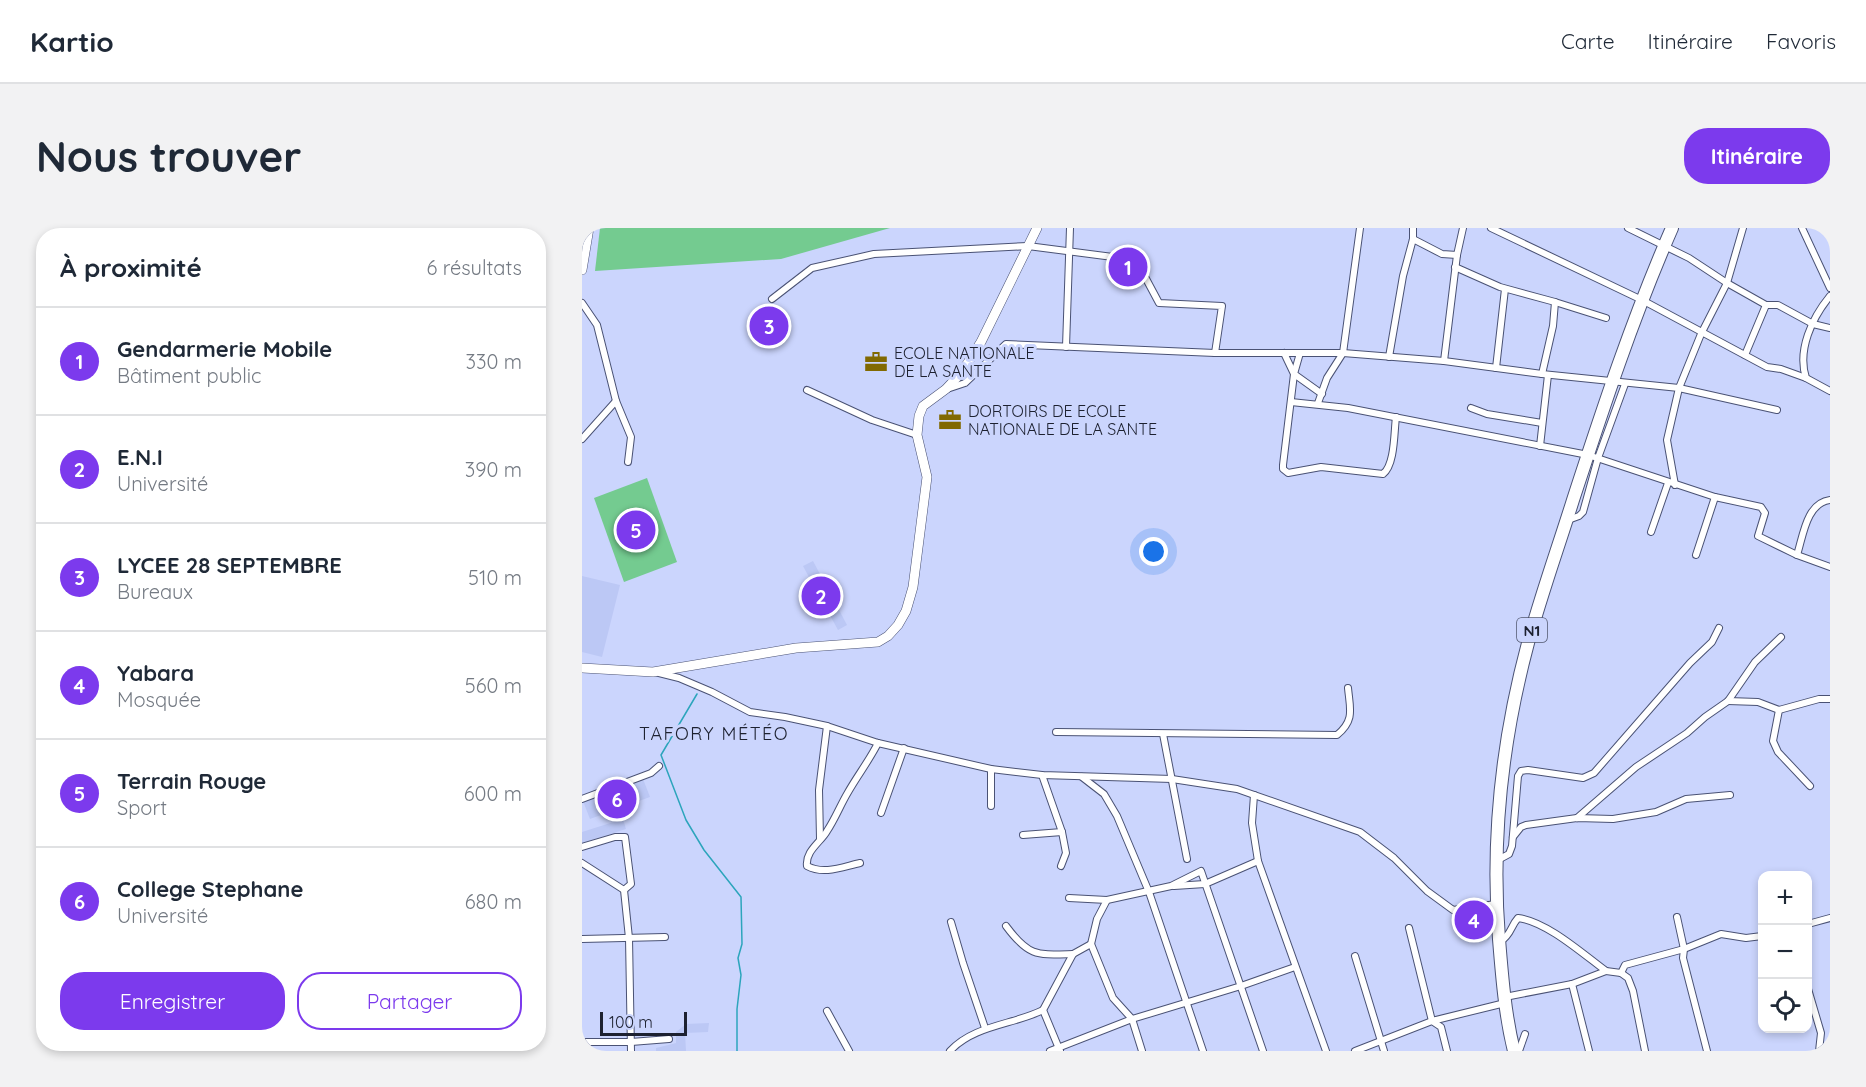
<!DOCTYPE html>
<html lang="fr">
<head>
<meta charset="utf-8">
<style>
  :root { --surface:#fff; --page:#f2f2f3; --text:#1f2937; --muted:#747a83; --line:#e0e1e3; --accent:#7c3aed }
  body { margin:0; font-family:Quicksand,sans-serif; background:var(--page); color:var(--text) }
  .controls { position:absolute; right:18px; bottom:18px; display:grid; overflow:hidden; border-radius:12px; box-shadow:0 3px 9px #0003 }
  .controls button { width:54px; height:54px; display:grid; place-items:center; padding:0; border:0; border-bottom:2px solid var(--line); background:var(--surface); color:var(--text); font:30px sans-serif }
  .scale { position:absolute; left:18px; bottom:15px; width:87px; box-sizing:border-box; padding-left:6px; border:3px solid #1d2130; border-top:0; font-size:16px; line-height:21px; white-space:nowrap; color:#1d2130; -webkit-text-stroke:4px #cbd5fd; paint-order:stroke }
  .you { position:absolute; left:572px; top:324px; width:21px; height:21px; margin:-15px; border:4px solid #fff; border-radius:50%; background:#1a73e8; box-shadow:0 0 0 9px #1a73e833 }
  .badge { display:grid; place-items:center; width:39px; height:39px; border-radius:50%; background:var(--accent); color:#fff; font-size:20px; font-weight:700 }
  .pin { position:absolute; translate:-50% -50%; border:3px solid #fff; box-shadow:0 2px 6px #0006 }
  .list { margin:0; padding:0; list-style:none }
  h2 { display:flex; justify-content:space-between; align-items:center; height:78px; margin:0; padding:0 24px; font-size:26px }
  h2 small { font-size:20px; font-weight:400; color:var(--muted) }
  .list li { display:grid; grid-template-columns:39px 1fr auto; gap:18px; align-items:center; box-sizing:border-box; height:108px; padding:0 24px; border-top:2px solid var(--line) }
  .list b { display:block; font-size:22px; white-space:nowrap }
  .list p { margin:0; font-size:20px; white-space:nowrap; color:var(--muted) }
  .list em { font-size:20px; font-style:normal; color:var(--muted) }
  .actions { display:flex; gap:12px; padding:18px 24px }
  .actions a { flex:1; padding:14px 0; border:2px solid var(--accent); border-radius:24px; text-align:center; font-size:21px; color:var(--accent) }
  .actions .main { background:var(--accent); color:#fff }
  .icon { flex:none; width:33px; height:33px; fill:none; stroke:currentColor; stroke-width:2; stroke-linecap:round; stroke-linejoin:round }
  .map { position:relative; flex:none; width:1248px; height:823px; overflow:hidden; border-radius:24px }
  header { display:flex; align-items:center; gap:36px; box-sizing:border-box; height:84px; padding:0 30px; background:var(--surface); border-bottom:2px solid var(--line) }
  header strong { font-size:28px }
  nav { display:flex; gap:33px; margin-inline-start:auto; font-size:21px }
  .intro { display:flex; align-items:center; justify-content:space-between; box-sizing:border-box; height:144px; padding:0 36px }
  h1 { margin:0; font-size:42px }
  .button { padding:15px 27px; border-radius:24px; background:var(--accent); color:#fff; font-size:21px; font-weight:700 }
  main { display:flex; gap:36px; padding:0 36px }
  aside { flex:1; background:var(--surface); border-radius:24px; box-shadow:0 3px 9px #0003 }
  .map>svg:first-child { display:block }
</style>
</head>
<body>
<header>
<strong>Kartio</strong>
<nav><a>Carte</a><a>Itinéraire</a><a>Favoris</a></nav>
</header>
<div class="intro"><h1>Nous trouver</h1><a class="button">Itinéraire</a></div>
<main>
<aside>
<h2>À proximité<small>6 résultats</small></h2>
<ul class="list">
<li><span class="badge">1</span><div><b>Gendarmerie Mobile</b><p>Bâtiment public</p></div><em>330 m</em></li>
<li><span class="badge">2</span><div><b>E.N.I</b><p>Université</p></div><em>390 m</em></li>
<li><span class="badge">3</span><div><b>LYCEE 28 SEPTEMBRE</b><p>Bureaux</p></div><em>510 m</em></li>
<li><span class="badge">4</span><div><b>Yabara</b><p>Mosquée</p></div><em>560 m</em></li>
<li><span class="badge">5</span><div><b>Terrain Rouge</b><p>Sport</p></div><em>600 m</em></li>
<li><span class="badge">6</span><div><b>College Stephane</b><p>Université</p></div><em>680 m</em></li>
</ul>
<div class="actions"><a class="main">Enregistrer</a><a>Partager</a></div>
</aside>
<div class="map">
<svg width="1248" height="823" viewBox="0 0 1248 823">
  <rect width="100%" height="100%" fill="#cbd5fd"/>
  <g fill="#bcc8f5">
    <polygon points="231,333 265,397 256,402 244,380 229,387 221,372 235,364 221,338"/>
    <polygon points="0,348 38,357 20,429 0,424"/>
    <polygon points="61,551 68,569 8,591 1,573"/>
    <polygon points="41,591 44,601 0,615 0,604"/>
    <polygon points="127,795 126,804 103,805 104,823 74,823 74,820 94,815 94,804 104,796"/>
  </g>
  <g fill="#74cb90">
    <polygon points="18,0 308,0 199,31 13,43"/>
    <polygon points="65,250 95,334 42,354 12,270"/>
  </g>
  <g fill="none" stroke-linecap="round" stroke-linejoin="round">
    <polyline stroke="#2ca5bc" stroke-width="1.5" points="115,466 79,527 104,592 122,622 159,669 160,716 156,730 159,747 155,781 155,823"/>
    <g stroke="#4a5274" stroke-width="8">
      <g id="street">
        <polyline points="909,0 1060,72 1185,139 1199,141 1224,150"/>
        <polyline points="1046,0 1107,30 1145,55 1184,77 1163,127"/>
        <polyline points="1220,0 1248,60"/>
        <polyline points="831,11 860,26 875,27"/>
        <polyline points="873,39 918,59 973,74 971,98 960,146"/>
        <path d="M1248,68C1230,90 1215,122 1224,150L1248,163"/>
        <polyline points="190,71 230,40 292,26 446,18 554,32 577,75 640,78 633,125"/>
        <polyline points="973,74 1024,90"/>
        <polyline points="0,75 15,97 34,173 49,209 46,234"/>
        <polyline points="1184,77 1196,77 1231,96 1248,100"/>
        <polyline points="484,119 488,0"/>
        <path d="M702,125L712,146L701,237V241L706,245L739,239L801,246C813,237 812,204 814,189"/>
        <polyline points="718,125 712,146 740,166"/>
        <polyline points="807,129 821,48 831,11 831,0"/>
        <polyline points="862,133 875,27 881,0"/>
        <polyline points="914,140 923,61"/>
        <polyline points="365,161 383,155 424,116 633,125 761,125 862,133 960,146 1097,160 1195,182"/>
        <polyline points="225,162 290,192 335,207"/>
        <polyline points="709,174 766,180 1006,227 1133,269 1179,279 1183,285 1176,308 1215,327 1248,339"/>
        <polyline points="736,175 745,150 761,125 778,0"/>
        <polyline points="889,180 905,186 960,195"/>
        <polyline points="0,211 34,173"/>
        <polyline points="958,218 966,147"/>
        <polyline points="1093,257 1085,212 1097,160 1119,106 1145,55 1161,0"/>
        <polyline points="986,292 997,288 1001,284 1016,230 1043,156"/>
        <polyline points="1069,304 1086,255"/>
        <polyline points="1114,327 1133,269"/>
        <path d="M1215,327C1221,309 1224,275 1248,272"/>
        <polyline points="77,445 97,450 130,464 168,484 203,489 245,498 296,515 409,541 460,547 590,551 655,561 778,604 812,630 845,663 871,682 914,676"/>
        <polyline points="1146,473 1176,474 1197,482 1237,471 1248,471"/>
        <polyline points="1197,482 1191,513 1196,524 1228,558"/>
        <path d="M474,504L755,507C773,492 768,481 766,460"/>
        <polyline points="581,506 605,631"/>
        <polyline points="409,541 409,578"/>
        <polyline points="460,547 480,604 484,625 479,638"/>
        <polyline points="500,549 522,566 535,588 567,664 621,823"/>
        <polyline points="672,567 670,595 676,633 744,823"/>
        <polyline points="0,571 69,545 77,538"/>
        <polyline points="299,585 322,520"/>
        <polyline points="995,590 1054,539 1105,505 1123,489 1146,473 1173,434 1199,409"/>
        <polyline points="441,607 480,604"/>
        <polyline points="931,609 939,599 944,597 995,590 1031,591 1074,584 1104,571 1148,567"/>
        <polyline points="238,611 237,562 245,498"/>
        <polyline points="0,619 33,609 43,609 49,656 42,662"/>
        <polyline points="914,633 927,626 930,618 936,548 939,543 946,542 1001,550 1012,545 1108,435 1130,414 1137,400"/>
        <polyline points="0,635 42,662 47,710 49,823"/>
        <path d="M278,635C260,639 242,647 225,638C223,623 239,614 245,603C253,591 258,578 265,566C275,548 287,533 296,515"/>
        <polyline points="592,658 623,656 676,633"/>
        <polyline points="487,670 525,672"/>
        <polyline points="1095,689 1102,721 1101,730 1125,823"/>
        <polyline points="369,694 381,735 403,800"/>
        <polyline points="1226,696 1248,690"/>
        <path d="M424,698C447,729 455,727 491,726"/>
        <polyline points="827,700 850,793 923,775"/>
        <polyline points="0,711 83,709"/>
        <path d="M918,714C930,706 928,699 936,690C964,693 1001,726 1024,743L1039,745L1043,737L1102,721L1139,706L1164,710L1180,708"/>
        <polyline points="509,716 531,770 550,791 560,823"/>
        <polyline points="773,728 802,823"/>
        <polyline points="1039,745 1046,750 1051,763 1063,823"/>
        <polyline points="990,756 1007,823"/>
        <polyline points="1226,761 1239,805 1237,823"/>
        <polyline points="923,769 990,756 1024,743"/>
        <polyline points="245,783 267,823"/>
        <polyline points="0,814 49,814 87,811"/>
        <path d="M368,823C392,797 431,797 461,782"/>
        <polyline points="468,823 550,791 659,758 713,739"/>
        <polyline points="478,823 461,782 491,726 509,716 515,691 525,672 589,658 619,643 681,823"/>
        <polyline points="773,823 850,793 859,799 865,823"/>
        <polyline points="937,823 943,806"/>
      </g>
    </g>
    <g stroke="#4a5274" stroke-width="10">
      <g id="secondary">
        <polyline points="0,42 7,0"/>
        <polyline points="0,440 71,444 214,420 296,414 306,408 316,397 324,383 331,359 345,249 335,207 337,188 341,178 364,161 380,144 399,114 455,0"/>
      </g>
    </g>
    <g stroke="#4a5274" stroke-width="14">
      <path id="highway" d="M932,823C923,787 920,748 917,711C909,611 920,512 946,415C959,367 976,320 991,272C1021,180 1051,89 1090,0"/>
    </g>
    <use href="#street" stroke="#fff" stroke-width="6"/>
    <use href="#secondary" stroke="#fff" stroke-width="9"/>
    <use href="#highway" stroke="#fff" stroke-width="12"/>
  </g>
  <defs>
    <g id="office-bare" transform="scale(1.8)"><path d="M-6-3h4V-5.5h4V-3h4V5H-6ZM-1-4.5V-3h2v-1.5ZM-6 0V1H6V0Z" fill="#816901" stroke="#cbd5fd" stroke-width="2.5" paint-order="stroke"/></g>
  </defs>
  <g fill-rule="evenodd">
    <use href="#office-bare" x="294" y="134"/>
    <use href="#office-bare" x="368" y="192"/>
  </g>
  <g text-anchor="middle" dominant-baseline="central" stroke-width="6" stroke-linejoin="round" paint-order="stroke">
    <rect fill="#cbd5fd" stroke="#51576e" stroke-width="1.5" x="935" y="390" width="30" height="24" rx="4.5"/>
    <g font-size="15" font-weight="bold" fill="#1d2130">
      <text x="950" y="402">N1</text>
    </g>
    <g font-size="16" fill="#1d2130" stroke="#cbd5fd" text-anchor="start">
      <text x="312" y="125">ECOLE NATIONALE<tspan x="312" dy="18">DE LA SANTE</tspan></text>
      <text x="386" y="183">DORTOIRS DE ECOLE<tspan x="386" dy="18">NATIONALE DE LA SANTE</tspan></text>
    </g>
    <g font-size="18" letter-spacing="1.5" fill="#1d2130" stroke="#cbd5fd">
      <text x="132" y="505">TAFORY MÉTÉO</text>
    </g>
  </g>
</svg>
<div class="controls">
<button>+</button>
<button>−</button>
<button><svg class="icon" aria-label="locate" viewBox="0 0 24 24"><circle cx="12" cy="12" r="6"/><path d="M12 2v4M12 18v4M2 12h4M18 12h4"/></svg></button>
</div>
<div class="scale">100 m</div>
<div class="you"></div>
<div class="pin badge" style="left:546px;top:39px">1</div>
<div class="pin badge" style="left:239px;top:368px">2</div>
<div class="pin badge" style="left:187px;top:98px">3</div>
<div class="pin badge" style="left:892px;top:692px">4</div>
<div class="pin badge" style="left:54px;top:302px">5</div>
<div class="pin badge" style="left:35px;top:571px">6</div>
</div>
</main>
</body>
</html>
